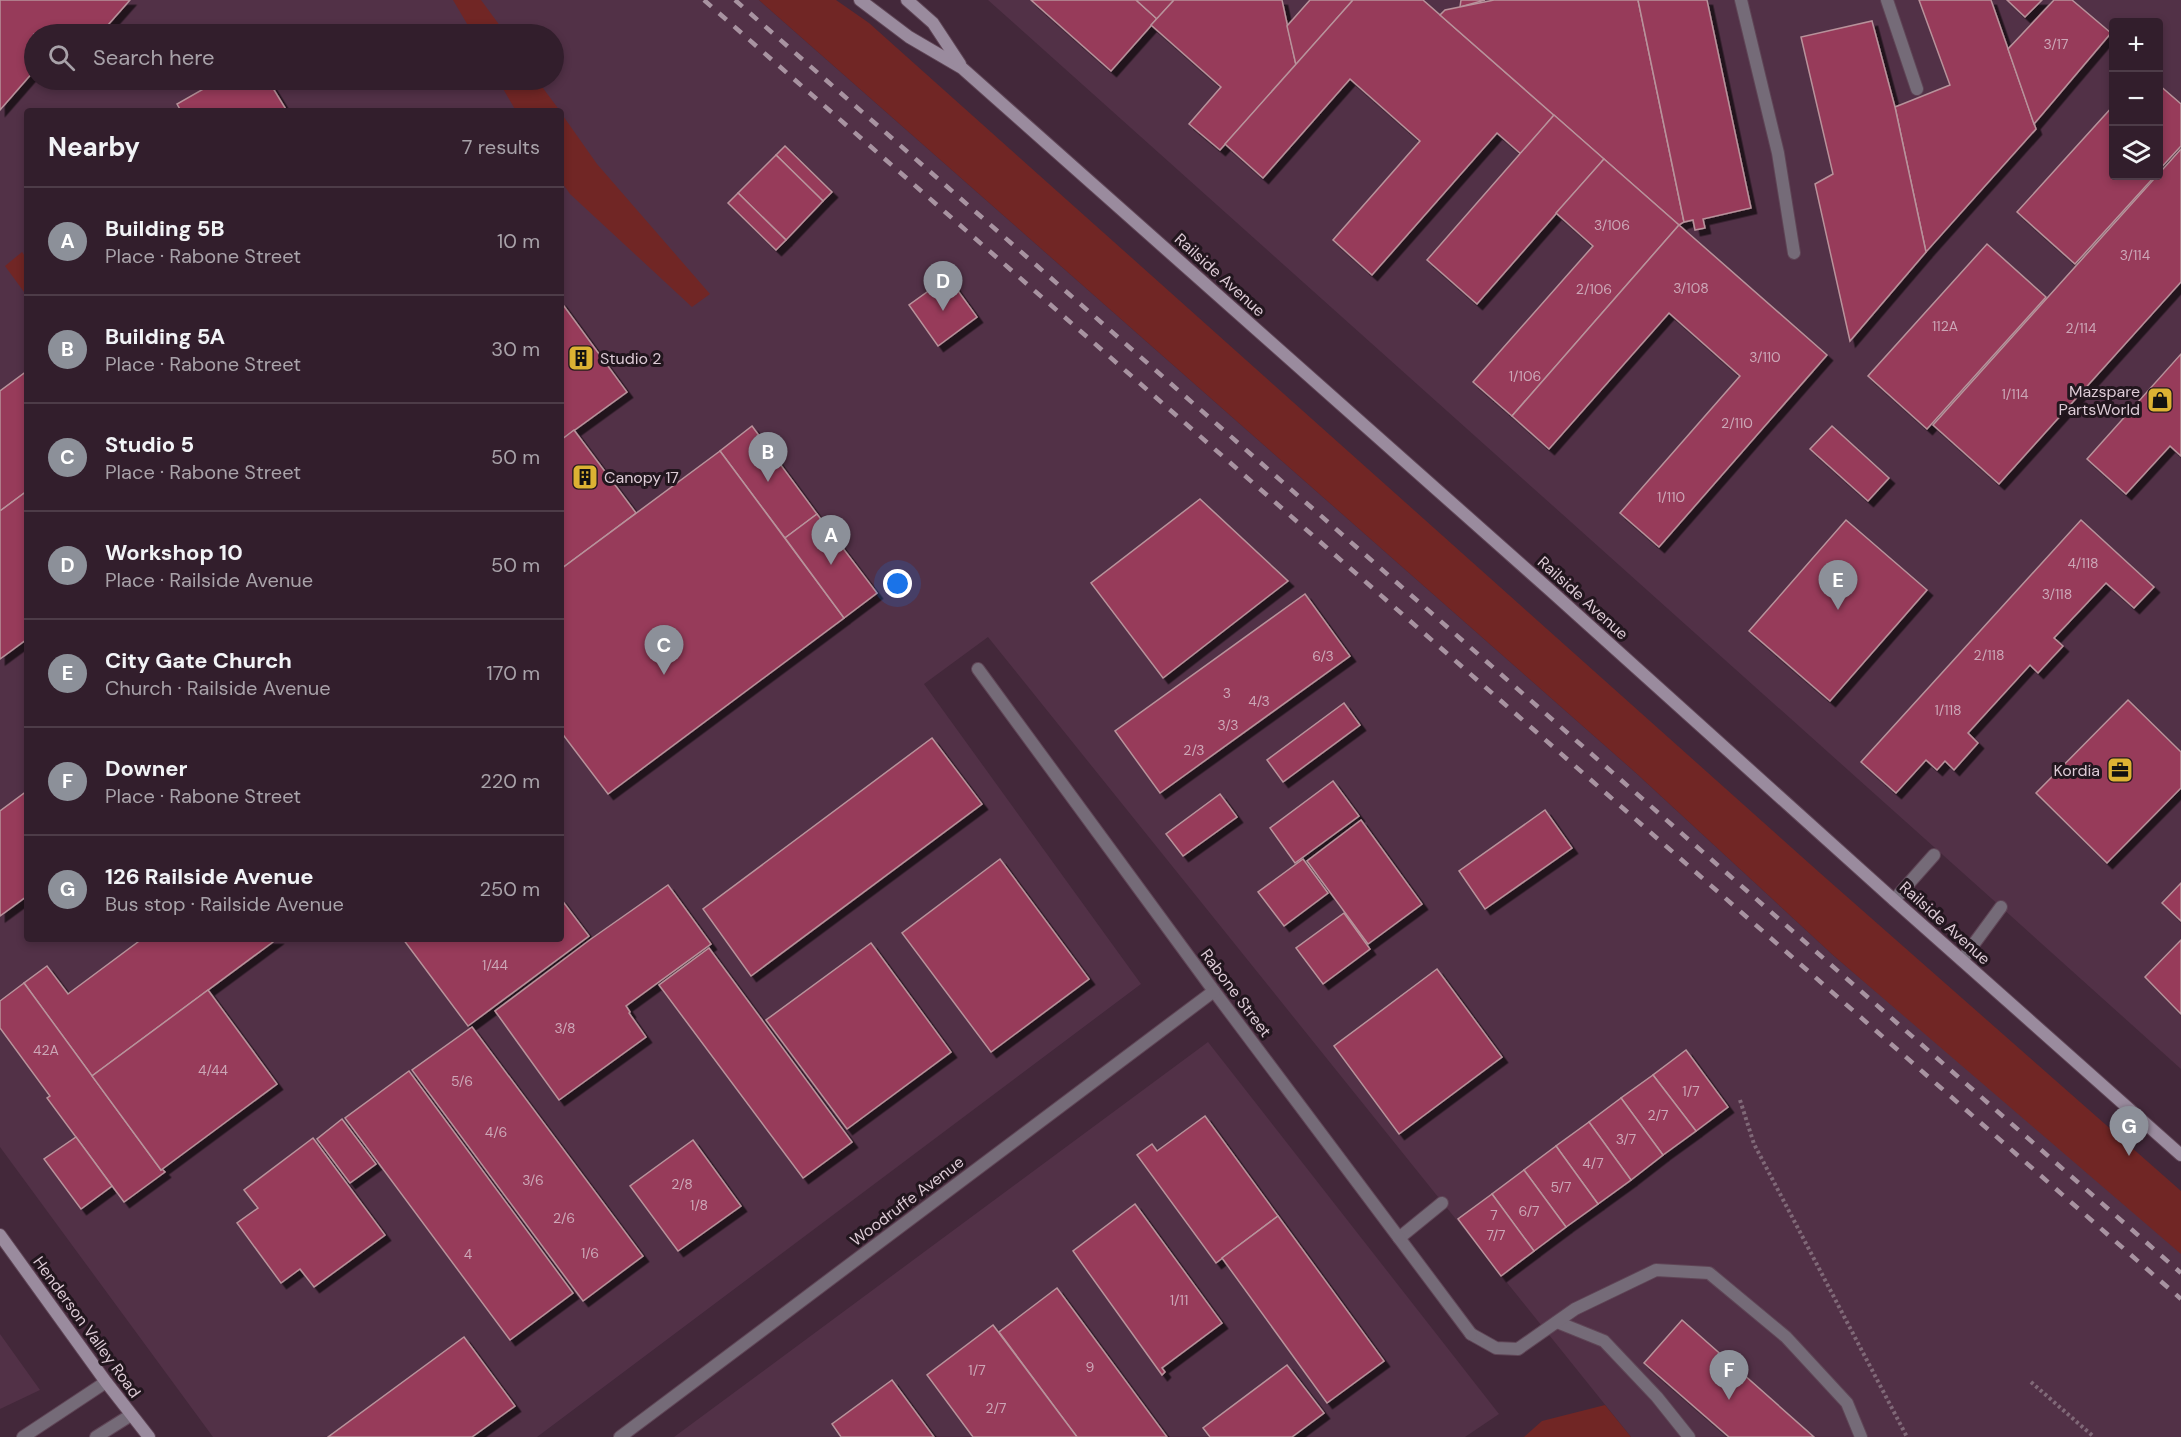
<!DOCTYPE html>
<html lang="en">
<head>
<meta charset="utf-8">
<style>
  :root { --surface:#321e2c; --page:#3a2734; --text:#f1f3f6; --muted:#a8a2a9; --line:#4d3c48; --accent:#8c9099 }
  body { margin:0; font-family:"DM Sans",sans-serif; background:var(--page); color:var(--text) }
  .controls { position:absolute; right:18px; top:18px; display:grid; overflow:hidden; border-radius:6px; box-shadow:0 3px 9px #0003 }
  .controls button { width:54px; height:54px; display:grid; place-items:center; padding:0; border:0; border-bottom:2px solid var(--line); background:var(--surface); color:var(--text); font:30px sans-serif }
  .you { position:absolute; left:898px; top:584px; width:21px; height:21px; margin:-15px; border:4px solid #fff; border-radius:50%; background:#1a73e8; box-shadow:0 0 0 9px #1a73e833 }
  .badge { display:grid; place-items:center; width:39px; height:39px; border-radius:50%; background:var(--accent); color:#fff; font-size:20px; font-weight:700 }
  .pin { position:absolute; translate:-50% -50px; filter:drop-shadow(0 2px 3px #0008) }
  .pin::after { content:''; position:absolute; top:32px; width:21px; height:18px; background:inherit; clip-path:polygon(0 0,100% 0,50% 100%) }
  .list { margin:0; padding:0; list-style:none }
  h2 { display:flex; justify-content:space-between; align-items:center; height:78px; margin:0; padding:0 24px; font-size:26px }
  h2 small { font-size:20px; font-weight:400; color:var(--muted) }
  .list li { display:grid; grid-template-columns:39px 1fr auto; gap:18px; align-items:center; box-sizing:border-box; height:108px; padding:0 24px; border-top:2px solid var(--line) }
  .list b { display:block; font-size:22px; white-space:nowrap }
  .list p { margin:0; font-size:20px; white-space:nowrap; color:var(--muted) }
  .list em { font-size:20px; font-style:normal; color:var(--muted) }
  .icon { flex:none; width:33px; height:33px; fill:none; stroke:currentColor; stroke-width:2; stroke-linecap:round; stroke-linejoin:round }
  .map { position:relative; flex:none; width:2181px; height:1437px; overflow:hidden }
  .search { position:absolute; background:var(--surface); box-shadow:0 3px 9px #0003; left:24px; top:24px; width:540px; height:66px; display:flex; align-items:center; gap:15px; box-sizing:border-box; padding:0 21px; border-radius:33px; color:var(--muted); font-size:22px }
  .panel { position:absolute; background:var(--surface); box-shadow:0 3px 9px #0003; left:24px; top:108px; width:540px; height:834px; border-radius:6px }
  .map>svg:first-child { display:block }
</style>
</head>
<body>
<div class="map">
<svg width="2181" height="1437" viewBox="0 0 2181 1437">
  <defs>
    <filter id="shadow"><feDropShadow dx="5.5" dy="5.5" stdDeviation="0" flood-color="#0009"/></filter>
  </defs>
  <rect width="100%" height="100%" fill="#43283a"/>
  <g fill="#523147" fill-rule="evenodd">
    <path d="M0,0H759L1636,773L1834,956L2181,1249V1437H1631L988,637L924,684L1141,984L537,1437H213L0,1147ZM34,34H554V80H34ZM27,111H561V939H27Z"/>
    <path d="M988,0H2181V1069L2001,907ZM2114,22H2158V176H2114Z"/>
    <polygon points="1208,1042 1499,1414 1465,1437 674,1437"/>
    <polygon points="0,1334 40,1390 0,1409"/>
  </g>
  <g fill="#712625">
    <polygon points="453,0 481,0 506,34 473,34"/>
    <polygon points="759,0 836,0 869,23 1820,873 2181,1191 2181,1254 1834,956 1636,773"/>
    <polygon points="498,80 537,80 560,111 516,111"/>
    <polygon points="561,113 597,164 710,294 692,307 570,194 561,181"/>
    <polygon points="22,252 27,259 27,296 5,266"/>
    <polygon points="1605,1405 1631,1437 1524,1437 1542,1421"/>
  </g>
  <g fill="#973b5a" stroke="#b8929b" stroke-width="1.5" filter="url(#shadow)">
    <polygon points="0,0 130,0 100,34 84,34 75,26 68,34 34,34 34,71 0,110"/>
    <polygon points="1031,0 1136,0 1157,19 1111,71"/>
    <polygon points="1136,0 1174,0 1157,19"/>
    <polygon points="1174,0 1282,0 1296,65 1220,150 1189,124 1221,87 1151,25"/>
    <polygon points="1310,0 1353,0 1296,65 1287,26"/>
    <polygon points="1353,0 1423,0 1554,115 1521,154 1497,133 1372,275 1333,240 1420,141 1350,79 1263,178 1225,144"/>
    <polygon points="1461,0 1485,0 1460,7"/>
    <polygon points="1494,0 1638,0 1684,222 1679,225 1440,15 1445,10"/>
    <polygon points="1638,0 1707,0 1751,208 1703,219 1705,228 1695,230 1693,220 1684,222"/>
    <polygon points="1919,0 1991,0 2036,129 1926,252 1895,107 1950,85"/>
    <polygon points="2007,0 2042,0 2025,17"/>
    <polygon points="2054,0 2072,0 2111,33 2034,124 2008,49"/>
    <polygon points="1872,21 1895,107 1926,252 1850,341 1815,184 1833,174 1801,37"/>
    <polygon points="219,80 268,80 287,111 181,111 177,104"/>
    <polygon points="2158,84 2181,104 2181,146 2158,171"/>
    <polygon points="2114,105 2114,176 2155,176 2075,264 2017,212"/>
    <polygon points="1554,115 1604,159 1477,304 1427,260"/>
    <polygon points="785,146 832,192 823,201 776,155"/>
    <polygon points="2181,149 2181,282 1999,484 1933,425"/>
    <polygon points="776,155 823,201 786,240 738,193"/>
    <polygon points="1604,159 1679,225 1512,416 1473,382 1593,246 1556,213"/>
    <polygon points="738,193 786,240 776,250 728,203"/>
    <polygon points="1679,225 1827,355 1659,547 1620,513 1740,376 1669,313 1549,449 1512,416"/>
    <polygon points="1987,244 2046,297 1927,429 1868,376"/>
    <polygon points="948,277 977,317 938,346 909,305"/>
    <polygon points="561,302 627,392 561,440"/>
    <polygon points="2181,354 2181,456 2170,446 2126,494 2087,459"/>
    <polygon points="27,371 27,491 0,511 0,391"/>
    <polygon points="752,426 817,514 785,538 720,451"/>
    <polygon points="1832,426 1889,478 1868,501 1810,449"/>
    <polygon points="574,430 636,513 561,569 561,440"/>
    <polygon points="720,451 844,618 608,794 561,732 561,569"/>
    <polygon points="27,491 27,639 0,659 0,511"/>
    <polygon points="1200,499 1288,581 1163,678 1091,583"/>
    <polygon points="817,514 877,593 844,618 785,538"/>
    <polygon points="1846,520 1927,590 1830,701 1749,631"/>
    <polygon points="2081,520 2154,587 2134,608 2106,583 2054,638 2063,646 2038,673 2030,665 1968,733 1978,743 1954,770 1945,761 1937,770 1926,760 1896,793 1861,762"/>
    <polygon points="1305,594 1350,656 1160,793 1115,731"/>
    <polygon points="2128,700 2181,752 2181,788 2107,863 2036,793"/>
    <polygon points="1344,703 1360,725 1283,782 1267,760"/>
    <polygon points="932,738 982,804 751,976 703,909"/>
    <polygon points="1333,781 1359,816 1295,863 1270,828"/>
    <polygon points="27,791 27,896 0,916 0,811"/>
    <polygon points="1220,794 1237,817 1183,856 1166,834"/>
    <polygon points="1545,810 1572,848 1485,909 1459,871"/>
    <polygon points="1361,820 1422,904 1368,944 1307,861"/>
    <polygon points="1000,859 1089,979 991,1052 902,933"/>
    <polygon points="1303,859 1328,893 1284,926 1258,892"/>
    <polygon points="2181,883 2181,921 2162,903"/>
    <polygon points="668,885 711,944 626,1006 630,1012 629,1013 646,1037 559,1100 495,1011 591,939"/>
    <polygon points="561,899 589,936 468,1026 403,939 561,939"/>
    <polygon points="1344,913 1370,949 1323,984 1296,948"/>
    <polygon points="142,939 277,939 92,1076 24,983 47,966 68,994"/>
    <polygon points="2181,940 2181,1014 2145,977"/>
    <polygon points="871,943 951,1052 847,1129 766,1020"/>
    <polygon points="709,948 852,1142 803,1178 659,985"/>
    <polygon points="1437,969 1502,1057 1399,1134 1334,1046"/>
    <polygon points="24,983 161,1170 162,1169 165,1172 124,1202 47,1098 50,1096 0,1028 0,1001"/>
    <polygon points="208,990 277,1084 161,1170 92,1076"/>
    <polygon points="472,1027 643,1256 583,1301 412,1070"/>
    <polygon points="1686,1050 1728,1107 1696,1131 1653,1075"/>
    <polygon points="409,1071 573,1293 510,1340 345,1118"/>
    <polygon points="1653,1075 1696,1131 1663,1155 1621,1098"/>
    <polygon points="1621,1098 1663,1155 1631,1180 1589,1122"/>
    <polygon points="1205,1116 1278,1216 1216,1263 1137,1155 1152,1144 1157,1151"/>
    <polygon points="342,1119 376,1164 350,1183 317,1139"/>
    <polygon points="1589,1122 1631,1180 1598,1204 1556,1146"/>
    <polygon points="76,1137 112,1186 81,1209 44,1159"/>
    <polygon points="313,1138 385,1235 314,1287 300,1269 281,1283 237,1223 258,1208 244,1190"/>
    <polygon points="693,1140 741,1206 678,1251 630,1186"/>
    <polygon points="1556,1146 1598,1204 1566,1227 1524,1170"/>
    <polygon points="1524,1170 1566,1227 1534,1251 1492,1194"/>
    <polygon points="1492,1194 1534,1251 1501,1276 1458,1219"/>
    <polygon points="1135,1204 1222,1323 1162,1368 1165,1372 1162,1375 1073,1251"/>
    <polygon points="1278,1216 1384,1361 1327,1403 1222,1258"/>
    <polygon points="1057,1288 1167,1437 1077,1437 999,1332"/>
    <polygon points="1682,1320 1814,1437 1729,1437 1644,1363"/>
    <polygon points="993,1325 1077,1437 973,1437 927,1375"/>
    <polygon points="464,1337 515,1406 472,1437 328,1437"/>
    <polygon points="1287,1365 1324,1413 1292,1437 1210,1437 1203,1428"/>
    <polygon points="892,1380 934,1437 841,1437 832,1424"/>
  </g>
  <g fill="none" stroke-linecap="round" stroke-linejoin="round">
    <g stroke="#5f4556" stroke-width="14">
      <g id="service">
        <polyline points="1741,0 1778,153 1794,253"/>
        <polyline points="1887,0 1917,89"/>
        <polyline points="1894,900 1934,855"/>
        <polyline points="1962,960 2001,907"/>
        <polyline points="1399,1238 1442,1203"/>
        <polyline points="1557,1322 1604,1341 1657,1397 1689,1437"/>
        <polyline points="1471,1334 1496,1348 1518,1349 1575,1309 1656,1270 1709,1273 1786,1337 1847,1403 1861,1437"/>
      </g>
    </g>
    <g stroke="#5f4556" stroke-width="14">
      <g id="minor">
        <polyline points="978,669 1214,991 1471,1334"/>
        <polyline points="23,1437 106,1382"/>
        <polyline points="96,1437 131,1415"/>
        <polyline points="620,1437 1214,991"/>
      </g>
    </g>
    <g stroke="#5f4556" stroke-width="14">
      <g id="secondary">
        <polyline points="860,0 909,37 962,68 1551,591 1894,900 2181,1155"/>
        <polyline points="907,0 933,23 960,64"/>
        <polyline points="0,1235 106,1382 149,1437"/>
      </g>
    </g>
    <g stroke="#806978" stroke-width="4" stroke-dasharray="3 3" stroke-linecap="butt">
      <polyline points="1740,1100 1754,1144 1907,1437"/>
      <polyline points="2031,1382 2094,1437"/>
    </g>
    <use href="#service" stroke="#756b78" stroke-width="12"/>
    <use href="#minor" stroke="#756b78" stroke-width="12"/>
    <use href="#secondary" stroke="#9a8b9e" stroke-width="12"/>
    <g stroke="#a893a1" stroke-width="4.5" stroke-dasharray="10 10" stroke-linecap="butt">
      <polyline points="704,0 2181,1299"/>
      <polyline points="735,0 2181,1273"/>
    </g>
  </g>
  <defs>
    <g id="building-square" transform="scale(1.35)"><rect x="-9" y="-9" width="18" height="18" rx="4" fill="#dcb233" stroke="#22161e"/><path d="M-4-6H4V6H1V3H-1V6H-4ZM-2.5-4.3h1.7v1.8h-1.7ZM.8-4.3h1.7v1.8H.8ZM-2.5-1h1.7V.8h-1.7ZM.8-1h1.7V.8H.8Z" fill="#111"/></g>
    <g id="shop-square" transform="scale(1.35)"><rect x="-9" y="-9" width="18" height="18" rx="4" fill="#dcb233" stroke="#22161e"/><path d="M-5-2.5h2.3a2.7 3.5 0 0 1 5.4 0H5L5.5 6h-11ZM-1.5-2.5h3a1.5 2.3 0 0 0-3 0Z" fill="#111"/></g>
    <g id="office-square" transform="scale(1.35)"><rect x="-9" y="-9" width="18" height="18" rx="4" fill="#dcb233" stroke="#22161e"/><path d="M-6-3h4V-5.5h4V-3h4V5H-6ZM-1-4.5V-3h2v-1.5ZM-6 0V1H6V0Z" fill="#111"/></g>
  </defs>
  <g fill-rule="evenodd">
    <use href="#building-square" x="581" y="358"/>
    <use href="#shop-square" x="2160" y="400"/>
    <use href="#building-square" x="585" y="477"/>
    <use href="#office-square" x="2120" y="770"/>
  </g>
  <g text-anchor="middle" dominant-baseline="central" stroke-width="6" stroke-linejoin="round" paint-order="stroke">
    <g font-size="14" fill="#cca7b7">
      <text x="2056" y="44">3/17</text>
      <text x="1612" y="225">3/106</text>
      <text x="2135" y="255">3/114</text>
      <text x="1691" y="288">3/108</text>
      <text x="1594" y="289">2/106</text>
      <text x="1945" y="326">112A</text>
      <text x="2081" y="328">2/114</text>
      <text x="1765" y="357">3/110</text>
      <text x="1525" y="376">1/106</text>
      <text x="2015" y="394">1/114</text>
      <text x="1737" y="423">2/110</text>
      <text x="1671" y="497">1/110</text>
      <text x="2083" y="563">4/118</text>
      <text x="2057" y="594">3/118</text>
      <text x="1989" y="655">2/118</text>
      <text x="1323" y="656">6/3</text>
      <text x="1227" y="693">3</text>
      <text x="1259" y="701">4/3</text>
      <text x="1948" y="710">1/118</text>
      <text x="1228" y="725">3/3</text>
      <text x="1194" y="750">2/3</text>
      <text x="495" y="965">1/44</text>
      <text x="565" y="1028">3/8</text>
      <text x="46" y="1050">42A</text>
      <text x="213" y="1070">4/44</text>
      <text x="462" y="1081">5/6</text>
      <text x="1691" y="1091">1/7</text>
      <text x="1658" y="1115">2/7</text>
      <text x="496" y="1132">4/6</text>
      <text x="1626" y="1139">3/7</text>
      <text x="1593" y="1163">4/7</text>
      <text x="533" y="1180">3/6</text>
      <text x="682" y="1184">2/8</text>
      <text x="1561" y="1187">5/7</text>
      <text x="699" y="1205">1/8</text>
      <text x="1529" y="1211">6/7</text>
      <text x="1494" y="1215">7</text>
      <text x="564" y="1218">2/6</text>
      <text x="1496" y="1235">7/7</text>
      <text x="590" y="1253">1/6</text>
      <text x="468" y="1254">4</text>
      <text x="1179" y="1300">1/11</text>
      <text x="1090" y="1367">9</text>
      <text x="977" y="1370">1/7</text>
      <text x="996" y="1408">2/7</text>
    </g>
    <g font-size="16" fill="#ddcbd6" stroke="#22161e">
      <text transform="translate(1220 275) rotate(42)">Railside Avenue</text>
      <text transform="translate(1583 598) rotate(42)">Railside Avenue</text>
      <text transform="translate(1945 923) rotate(42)">Railside Avenue</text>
      <text transform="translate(1236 993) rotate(53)">Rabone Street</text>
      <text transform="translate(907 1201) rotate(-37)">Woodruffe Avenue</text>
      <text transform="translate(87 1327) rotate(54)">Henderson Valley Road</text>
    </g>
    <g font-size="16" fill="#ddcbd6" stroke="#22161e" text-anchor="start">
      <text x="600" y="358">Studio 2</text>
      <text x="2140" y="391" text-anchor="end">Mazspare<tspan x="2140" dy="18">PartsWorld</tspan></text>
      <text x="604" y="477">Canopy 17</text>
      <text x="2100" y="770" text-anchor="end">Kordia</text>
    </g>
  </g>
</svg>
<div class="controls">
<button>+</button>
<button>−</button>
<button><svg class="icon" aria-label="layers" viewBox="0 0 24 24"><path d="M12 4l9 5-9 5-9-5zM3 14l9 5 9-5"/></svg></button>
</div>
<div class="you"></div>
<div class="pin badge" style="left:831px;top:565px">A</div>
<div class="pin badge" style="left:768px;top:482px">B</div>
<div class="pin badge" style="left:664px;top:675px">C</div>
<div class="pin badge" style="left:943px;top:311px">D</div>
<div class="pin badge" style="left:1838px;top:610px">E</div>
<div class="pin badge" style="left:1729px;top:1400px">F</div>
<div class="pin badge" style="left:2129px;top:1156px">G</div>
<div class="search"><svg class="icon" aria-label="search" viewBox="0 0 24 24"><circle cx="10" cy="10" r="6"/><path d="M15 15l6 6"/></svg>Search here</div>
<section class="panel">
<h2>Nearby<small>7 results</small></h2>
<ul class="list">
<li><span class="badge">A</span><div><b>Building 5B</b><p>Place · Rabone Street</p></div><em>10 m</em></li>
<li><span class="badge">B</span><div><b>Building 5A</b><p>Place · Rabone Street</p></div><em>30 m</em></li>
<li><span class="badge">C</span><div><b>Studio 5</b><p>Place · Rabone Street</p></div><em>50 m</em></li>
<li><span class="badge">D</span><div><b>Workshop 10</b><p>Place · Railside Avenue</p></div><em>50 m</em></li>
<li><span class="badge">E</span><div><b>City Gate Church</b><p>Church · Railside Avenue</p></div><em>170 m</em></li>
<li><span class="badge">F</span><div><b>Downer</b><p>Place · Rabone Street</p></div><em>220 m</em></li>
<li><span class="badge">G</span><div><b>126 Railside Avenue</b><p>Bus stop · Railside Avenue</p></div><em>250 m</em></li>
</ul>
</section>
</div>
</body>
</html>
